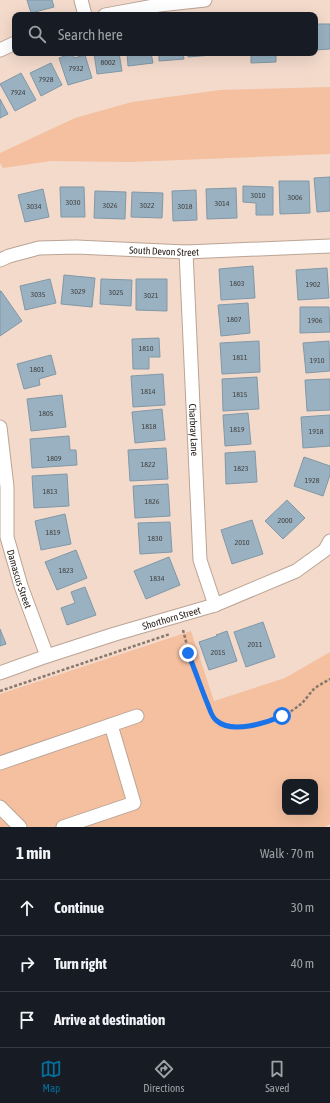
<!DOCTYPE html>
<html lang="en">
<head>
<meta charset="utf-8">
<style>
  :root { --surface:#171b24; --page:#20242c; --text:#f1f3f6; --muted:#9ea1a6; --line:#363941; --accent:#056f9c }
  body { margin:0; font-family:"Asap Condensed",sans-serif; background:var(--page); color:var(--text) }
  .controls { position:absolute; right:12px; bottom:12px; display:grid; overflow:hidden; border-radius:8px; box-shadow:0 4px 16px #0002 }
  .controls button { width:36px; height:36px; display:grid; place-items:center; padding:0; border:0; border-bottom:1px solid var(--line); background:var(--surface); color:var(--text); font:20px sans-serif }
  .stop { position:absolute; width:12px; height:12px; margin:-9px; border:3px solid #1a73e8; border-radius:50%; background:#fff }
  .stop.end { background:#1a73e8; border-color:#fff; box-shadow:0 1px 4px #0008 }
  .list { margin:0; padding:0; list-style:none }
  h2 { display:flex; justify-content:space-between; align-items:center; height:52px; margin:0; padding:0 16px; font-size:17px }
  h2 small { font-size:13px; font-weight:400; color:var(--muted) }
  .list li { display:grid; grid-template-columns:26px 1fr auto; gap:12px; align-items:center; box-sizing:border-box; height:56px; padding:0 16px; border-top:1px solid var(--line) }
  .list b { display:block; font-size:15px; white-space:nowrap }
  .list em { font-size:13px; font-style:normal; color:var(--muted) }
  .icon { flex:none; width:22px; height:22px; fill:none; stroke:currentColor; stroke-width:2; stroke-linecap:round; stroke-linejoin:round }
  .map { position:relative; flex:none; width:330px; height:827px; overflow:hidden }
  .search { position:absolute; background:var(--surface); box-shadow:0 4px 16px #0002; left:12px; right:12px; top:12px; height:44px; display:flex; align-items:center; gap:10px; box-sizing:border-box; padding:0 14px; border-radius:8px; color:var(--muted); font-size:15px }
  .sheet { height:220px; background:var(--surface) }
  nav { display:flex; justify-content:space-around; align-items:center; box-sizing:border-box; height:56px; border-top:1px solid var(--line); background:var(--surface); font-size:11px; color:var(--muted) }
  nav a { display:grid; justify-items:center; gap:2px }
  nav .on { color:var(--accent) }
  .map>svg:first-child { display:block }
</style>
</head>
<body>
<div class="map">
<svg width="330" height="827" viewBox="0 0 330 827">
  <rect width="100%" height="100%" fill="#f3dacb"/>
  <g fill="#f4c0a0" fill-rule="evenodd">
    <polygon points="330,87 330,154 130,162 51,161 3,168 0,163 0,153 75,118 132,102 220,90"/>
    <path d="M191,631L214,701L285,678L330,652V824L325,827H0V694ZM285,782H315V812H285Z"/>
  </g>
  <g fill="#99b1c1" stroke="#8198a7">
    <polygon points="27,0 52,0 54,7 31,13"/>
    <polygon points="315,24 330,24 330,49 315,50"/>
    <polygon points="73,53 74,58 85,55 92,78 68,85 59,58"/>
    <polygon points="94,53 119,53 122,71 97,74"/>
    <polygon points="127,53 151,53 153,63 128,66"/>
    <polygon points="159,53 183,53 184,59 159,61"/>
    <polygon points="188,53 212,53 212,55 188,57"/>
    <polygon points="251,53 276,53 276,62 251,63"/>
    <polygon points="51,63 62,85 41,96 30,73"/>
    <polygon points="21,73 36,100 15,111 0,84"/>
    <polygon points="0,99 8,114 0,118"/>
    <polygon points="330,177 330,211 317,212 314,178"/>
    <polygon points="279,181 309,181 310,213 280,214"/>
    <polygon points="243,186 273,187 273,215 256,215 256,203 243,202"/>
    <polygon points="60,187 84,187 85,217 61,217"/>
    <polygon points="236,188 237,218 207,219 206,189"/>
    <polygon points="43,189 49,217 25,222 18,195"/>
    <polygon points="196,190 197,220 173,221 172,191"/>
    <polygon points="95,191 126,192 125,219 94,218"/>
    <polygon points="132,192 163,193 162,218 131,217"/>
    <polygon points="253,266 255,298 221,300 219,269"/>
    <polygon points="327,268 329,298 298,300 296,270"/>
    <polygon points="64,275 95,278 92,307 61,304"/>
    <polygon points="50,279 56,303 25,310 20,286"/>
    <polygon points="101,279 132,280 131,306 100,304"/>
    <polygon points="136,279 167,279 167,311 136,310"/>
    <polygon points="0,291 1,291 22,321 0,336"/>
    <polygon points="248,303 250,333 221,336 218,305"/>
    <polygon points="300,307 329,307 330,332 300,333"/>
    <polygon points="159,338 160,357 149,357 149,369 133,369 132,339"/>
    <polygon points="259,341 260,372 222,374 220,343"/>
    <polygon points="329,341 330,371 306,373 303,343"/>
    <polygon points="51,355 56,374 39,379 40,385 24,389 17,364"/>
    <polygon points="163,374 165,405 133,407 131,376"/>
    <polygon points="257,377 259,409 223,411 222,379"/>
    <polygon points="330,379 330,410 307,411 305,380"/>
    <polygon points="62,395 66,427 31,431 27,399"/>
    <polygon points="162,409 165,440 135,443 132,412"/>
    <polygon points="248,413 251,444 225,446 223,415"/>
    <polygon points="330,415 330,446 303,448 301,417"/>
    <polygon points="69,436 70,450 76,450 77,465 32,468 30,439"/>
    <polygon points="166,448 168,479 130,481 128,450"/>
    <polygon points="255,451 257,482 226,484 225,453"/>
    <polygon points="304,457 330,466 330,475 323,496 294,486"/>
    <polygon points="67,474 69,506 34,508 32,476"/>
    <polygon points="168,484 170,516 135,518 133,486"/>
    <polygon points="287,500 305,518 283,539 265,521"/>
    <polygon points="65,514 71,544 41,550 35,521"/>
    <polygon points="252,520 263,554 232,564 221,530"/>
    <polygon points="170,522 172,552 140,554 138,523"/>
    <polygon points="76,550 87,578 57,590 45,562"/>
    <polygon points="169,557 180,585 146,599 134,571"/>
    <polygon points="85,587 96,615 67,625 61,608 75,603 71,592"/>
    <polygon points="263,622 275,657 246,667 234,632"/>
    <polygon points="0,629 6,644 0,646"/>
    <polygon points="227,631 237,661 209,670 199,642 217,636 216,635"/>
  </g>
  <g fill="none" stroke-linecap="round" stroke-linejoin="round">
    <g stroke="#bba495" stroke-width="15">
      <g id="street">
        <polyline points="81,0 85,15"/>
        <polyline points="105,15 159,5 205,0"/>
        <polyline points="0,50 15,43"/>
        <path id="s1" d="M186,252L200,560L215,605"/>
        <path id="s2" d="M0,260L9,256L39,248L76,247L186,252L330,246"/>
        <path id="s3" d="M0,427L7,487V537L21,586L47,656"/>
        <path id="s4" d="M0,673L47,656L115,634L215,605L296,571L325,550L330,541"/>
        <polyline points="0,763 137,716"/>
        <polyline points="0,807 20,827"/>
        <polyline points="63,827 134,803 111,725"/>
      </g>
    </g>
    <g stroke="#87776c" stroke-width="2.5" stroke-dasharray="3 2" stroke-linecap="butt">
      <path d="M183,630L189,653L212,715C219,726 230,727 242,726C264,724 285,718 302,703C306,699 310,693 314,689C319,685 325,682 330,679"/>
      <polyline points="0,691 170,634"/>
    </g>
    <use href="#street" stroke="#fff" stroke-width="13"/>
  </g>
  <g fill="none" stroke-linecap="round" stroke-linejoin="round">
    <path stroke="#1a73e8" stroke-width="5" d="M188,653C195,670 201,688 208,705C210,710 212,718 217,721C232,734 266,723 282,716"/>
  </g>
  <g text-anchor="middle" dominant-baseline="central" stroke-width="3" stroke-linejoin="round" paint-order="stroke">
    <g font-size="8" fill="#464544">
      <text x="108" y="62">8002</text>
      <text x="76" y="68">7932</text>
      <text x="46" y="79">7928</text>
      <text x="18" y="92">7924</text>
      <text x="258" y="195">3010</text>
      <text x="295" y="197">3006</text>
      <text x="73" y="202">3030</text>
      <text x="222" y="203">3014</text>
      <text x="110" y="205">3026</text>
      <text x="147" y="205">3022</text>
      <text x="34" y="206">3034</text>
      <text x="185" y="206">3018</text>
      <text x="237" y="283">1803</text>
      <text x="313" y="284">1902</text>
      <text x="78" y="291">3029</text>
      <text x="116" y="292">3025</text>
      <text x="38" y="294">3035</text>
      <text x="151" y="295">3021</text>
      <text x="234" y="319">1807</text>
      <text x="315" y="320">1906</text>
      <text x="146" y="348">1810</text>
      <text x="240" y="357">1811</text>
      <text x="317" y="360">1910</text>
      <text x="37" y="369">1801</text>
      <text x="148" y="391">1814</text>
      <text x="240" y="394">1815</text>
      <text x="46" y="413">1805</text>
      <text x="149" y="426">1818</text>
      <text x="237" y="429">1819</text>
      <text x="316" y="431">1918</text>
      <text x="54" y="458">1809</text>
      <text x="148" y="464">1822</text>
      <text x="241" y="468">1823</text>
      <text x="312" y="480">1928</text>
      <text x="50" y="491">1813</text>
      <text x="152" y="501">1826</text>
      <text x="285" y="520">2000</text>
      <text x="53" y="532">1819</text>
      <text x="155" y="538">1830</text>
      <text x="242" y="542">2010</text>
      <text x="66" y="570">1823</text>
      <text x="157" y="578">1834</text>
      <text x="255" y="644">2011</text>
      <text x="218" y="652">2015</text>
    </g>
    <g font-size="10" fill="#2a211b" stroke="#fff">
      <text stroke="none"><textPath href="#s2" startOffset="166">South Devon Street</textPath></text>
      <text stroke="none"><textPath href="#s1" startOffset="178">Charbray Lane</textPath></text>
      <text stroke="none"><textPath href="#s3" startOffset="154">Damascus Street</textPath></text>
      <text stroke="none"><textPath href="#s4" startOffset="180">Shorthorn Street</textPath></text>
    </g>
  </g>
</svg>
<div class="controls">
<button><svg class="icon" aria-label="layers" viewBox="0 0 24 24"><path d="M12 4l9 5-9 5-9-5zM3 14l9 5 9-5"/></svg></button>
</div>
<div class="stop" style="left:282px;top:716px"></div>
<div class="stop end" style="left:188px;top:653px"></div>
<div class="search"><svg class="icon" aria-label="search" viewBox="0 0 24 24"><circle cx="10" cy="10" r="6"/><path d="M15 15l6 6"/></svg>Search here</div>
</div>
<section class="sheet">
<h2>1 min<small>Walk · 70 m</small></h2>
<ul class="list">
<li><svg class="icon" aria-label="ahead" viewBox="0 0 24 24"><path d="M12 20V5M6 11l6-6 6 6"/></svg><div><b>Continue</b></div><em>30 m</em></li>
<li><svg class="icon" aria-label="right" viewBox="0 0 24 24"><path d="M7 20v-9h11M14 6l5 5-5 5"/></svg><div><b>Turn right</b></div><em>40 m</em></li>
<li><svg class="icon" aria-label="arrive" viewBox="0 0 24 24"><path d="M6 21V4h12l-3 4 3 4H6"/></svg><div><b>Arrive at destination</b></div></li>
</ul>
</section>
<nav>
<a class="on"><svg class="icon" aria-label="map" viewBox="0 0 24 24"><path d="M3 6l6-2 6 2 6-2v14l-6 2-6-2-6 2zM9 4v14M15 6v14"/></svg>Map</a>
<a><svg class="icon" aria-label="directions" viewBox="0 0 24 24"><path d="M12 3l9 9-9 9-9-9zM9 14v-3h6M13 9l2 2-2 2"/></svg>Directions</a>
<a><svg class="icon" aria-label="saved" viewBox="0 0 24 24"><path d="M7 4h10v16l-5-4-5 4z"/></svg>Saved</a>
</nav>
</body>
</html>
